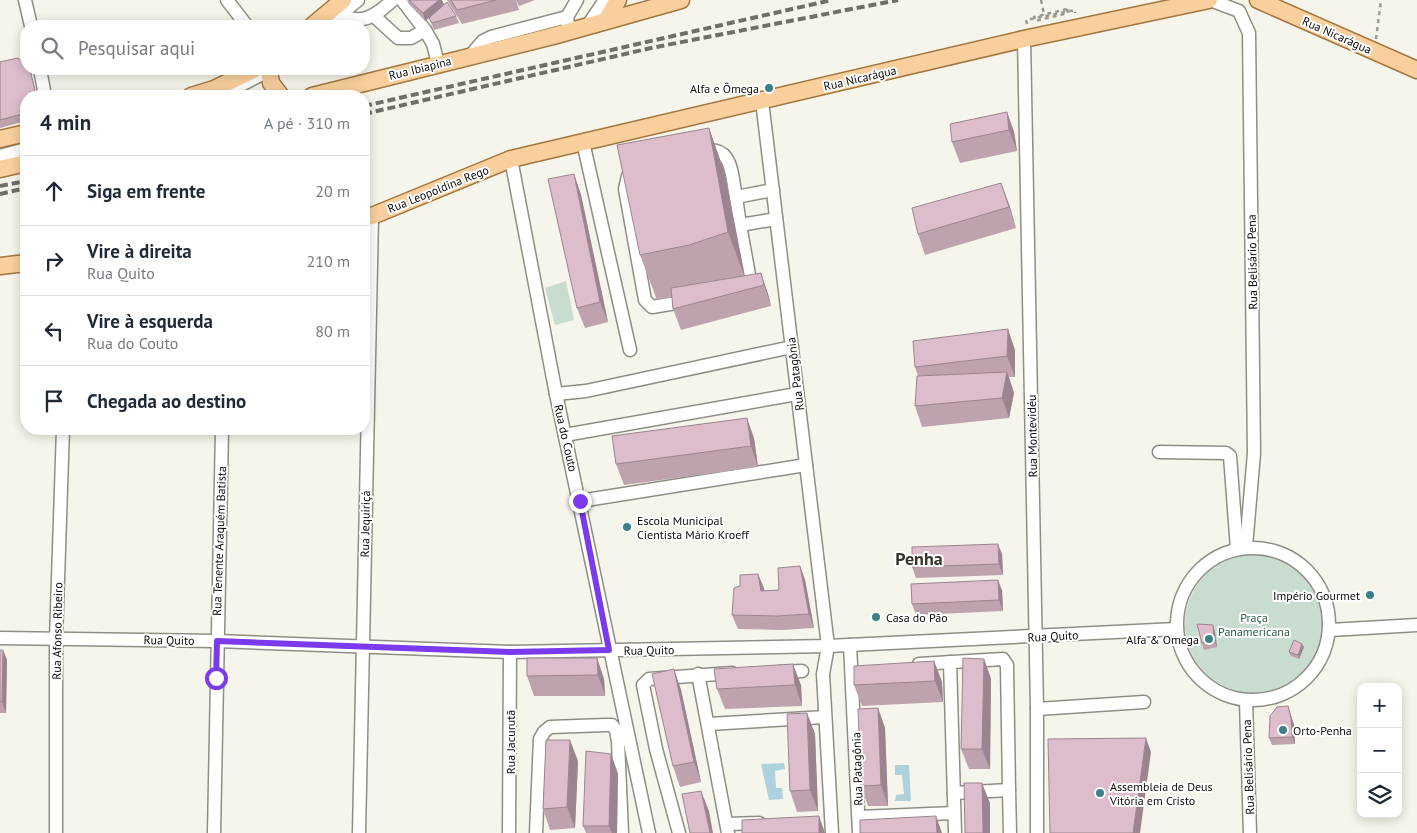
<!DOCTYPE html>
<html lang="pt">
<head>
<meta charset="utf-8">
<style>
  :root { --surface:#fff; --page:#f6f6f7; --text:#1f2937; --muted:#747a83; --line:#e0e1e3 }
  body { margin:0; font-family:"PT Sans",sans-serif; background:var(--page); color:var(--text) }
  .controls { position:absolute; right:15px; bottom:15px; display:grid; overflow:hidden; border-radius:10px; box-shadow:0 2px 12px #0003 }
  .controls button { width:45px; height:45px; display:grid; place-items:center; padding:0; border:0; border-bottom:1px solid var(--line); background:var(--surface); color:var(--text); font:25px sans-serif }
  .stop { position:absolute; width:15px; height:15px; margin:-11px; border:4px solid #7c3aed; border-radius:50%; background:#fff }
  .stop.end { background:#7c3aed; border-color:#fff; box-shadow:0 1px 5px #0008 }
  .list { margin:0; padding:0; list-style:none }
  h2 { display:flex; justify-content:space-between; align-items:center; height:65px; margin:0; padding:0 20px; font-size:21px }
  h2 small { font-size:16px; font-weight:400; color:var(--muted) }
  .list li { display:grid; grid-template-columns:32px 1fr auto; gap:15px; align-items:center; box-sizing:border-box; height:70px; padding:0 20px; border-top:1px solid var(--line) }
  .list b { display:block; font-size:19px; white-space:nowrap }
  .list p { margin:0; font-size:16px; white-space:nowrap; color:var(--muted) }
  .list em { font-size:16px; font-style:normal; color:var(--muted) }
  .icon { flex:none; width:28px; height:28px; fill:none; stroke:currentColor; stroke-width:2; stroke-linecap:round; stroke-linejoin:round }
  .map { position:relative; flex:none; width:1417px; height:833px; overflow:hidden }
  .search { position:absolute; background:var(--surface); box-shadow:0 2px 12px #0003; left:20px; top:20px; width:350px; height:55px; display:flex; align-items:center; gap:12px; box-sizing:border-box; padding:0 18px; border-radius:20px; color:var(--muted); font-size:19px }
  .panel { position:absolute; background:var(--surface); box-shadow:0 2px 12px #0003; left:20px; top:90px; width:350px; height:345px; border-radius:20px }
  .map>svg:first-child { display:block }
</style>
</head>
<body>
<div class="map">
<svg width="1417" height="833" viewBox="0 0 1417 833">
  <rect width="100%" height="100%" fill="#f6f5eb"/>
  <g fill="#c8dcd0">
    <polygon points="566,281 574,320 555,325 545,288"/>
    <circle cx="1254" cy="624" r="69"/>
  </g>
  <g fill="#add1dd">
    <polygon points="784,763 785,769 775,771 776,788 782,788 783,799 769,800 761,764"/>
    <polygon points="895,765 909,765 911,801 895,801 896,795 904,794 902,775 895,775"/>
  </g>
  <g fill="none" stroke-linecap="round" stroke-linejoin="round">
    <g stroke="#8f8e85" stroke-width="15">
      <g id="minor">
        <polyline points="25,0 31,26"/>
        <polyline points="227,0 247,26"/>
        <polyline points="402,0 425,30"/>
        <polyline points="1210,0 1239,11 1249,33 1254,453 1246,547"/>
        <path d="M329,12C362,23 367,23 393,0"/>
        <polyline points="374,16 398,38 411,38 425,30 433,44 438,63"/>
        <polyline points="568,24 567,17 577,0"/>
        <polyline points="588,25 605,0"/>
        <polyline points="326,26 358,0"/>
        <polyline points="1024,39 1037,709 1037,833"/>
        <polyline points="471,55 483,41 491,37 567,17"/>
        <polyline points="40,69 45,96"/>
        <polyline points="220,96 272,69"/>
        <polyline points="762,101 828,646 823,674 832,833"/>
        <polyline points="583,142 630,350"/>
        <path d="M700,152C733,143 731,173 736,197L773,190"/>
        <polyline points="0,156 26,149"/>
        <polyline points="511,159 556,394 649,833"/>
        <polyline points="635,170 628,176 625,189 645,300 652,307 688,301"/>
        <polyline points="736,197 740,225"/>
        <polyline points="744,287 750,280 740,225 776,219"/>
        <polyline points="556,394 586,391 792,347"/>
        <polyline points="565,435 797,394"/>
        <polyline points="1159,452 1226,453 1230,456 1237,549"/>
        <polyline points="580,501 806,465"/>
        <circle cx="1253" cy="624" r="76"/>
        <polyline points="1330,630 1417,625"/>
        <polyline points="0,638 217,641 510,652 828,646 1177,629"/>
        <polyline points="850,645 859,833"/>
        <polyline points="950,662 955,833"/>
        <polyline points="919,664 1003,659 1007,665 1009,790 954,793"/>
        <polyline points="780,672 802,671"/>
        <polyline points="698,674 728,833"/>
        <polyline points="1246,701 1250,833"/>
        <polyline points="1037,709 1144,702"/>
        <polyline points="709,724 825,717"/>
        <polyline points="1009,790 1010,833"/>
        <polyline points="859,817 954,813"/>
        <polyline points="727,824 759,823"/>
        <polyline points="56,833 56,639 63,429"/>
        <polyline points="214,833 222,429"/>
        <polyline points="359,833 372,216"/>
        <polyline points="509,833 510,652"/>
        <polyline points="536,833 540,739 544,732 550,727 606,725 612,725 616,730 618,742 622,833"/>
        <polyline points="679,833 656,749 643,685 649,679 732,673"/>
      </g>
    </g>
    <g stroke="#a3763e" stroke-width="19">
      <g id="major">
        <polyline points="1258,0 1417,70"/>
        <polyline points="607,19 618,0"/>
        <polyline points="312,26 343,0"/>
        <polyline points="269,69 271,83 281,96"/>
        <polyline points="191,96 214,89 255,69"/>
        <polyline points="312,96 553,36 681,0"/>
        <polyline points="0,139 26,133"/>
        <polyline points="0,169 26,163"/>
        <polyline points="364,217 372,216 511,159 1024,39 1209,0"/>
        <polyline points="0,266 26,263"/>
      </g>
    </g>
    <g stroke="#9a9992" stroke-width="2.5" stroke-dasharray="4 4" stroke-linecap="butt">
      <polyline points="1041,0 1044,14"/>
      <polyline points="1027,24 1026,20 1075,10 1075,13"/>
      <polyline points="1376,39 1381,0"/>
    </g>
    <use href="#minor" stroke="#fff" stroke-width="12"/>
    <use href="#major" stroke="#f8cf9d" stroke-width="16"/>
    <g stroke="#6f6e68" stroke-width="4" stroke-dasharray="8 4" stroke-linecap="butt">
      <polyline points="364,106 832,0"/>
      <polyline points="364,114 651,48 898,0"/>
      <polyline points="0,186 26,181"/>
      <polyline points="0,194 26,188"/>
    </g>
    <polygon stroke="#9a9992" stroke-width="2.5" stroke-dasharray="4 4" stroke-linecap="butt" points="1067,9 1068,13 1035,21 1034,17"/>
  </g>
  <g fill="#bea3af">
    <polygon points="407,0 442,0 444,5 456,16 459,23 434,30 429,18 425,21 408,3"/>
    <polygon points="447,0 516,0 519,10 462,24"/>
    <polygon points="516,0 535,0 519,6"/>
    <polygon points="0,62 26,96 26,121 0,128"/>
    <polygon points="1007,112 1014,132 1017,151 960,163 952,142"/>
    <polygon points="709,128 725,174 745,276 761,273 768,294 771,306 681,330 673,309 672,297 657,300 640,255"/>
    <polygon points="574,174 581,195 608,322 585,328 577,308"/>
    <polygon points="1009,204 1016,228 925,255 918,234"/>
    <polygon points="1015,350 1015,377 1009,377 1014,393 1009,418 922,427 915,406 918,376 915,367"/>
    <polygon points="754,438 758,467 624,485 616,464"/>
    <polygon points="1002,554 1003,575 916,578 912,567"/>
    <polygon points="800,566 805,580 814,628 782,630 738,629 732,615 740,586 758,574 764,591 779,590"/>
    <polygon points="1002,590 1003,611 916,615 912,604"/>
    <polygon points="1215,632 1217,647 1204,650 1202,643"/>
    <polygon points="1304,647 1299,659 1291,656 1289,652"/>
    <polygon points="0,650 3,650 7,660 6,713 0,713"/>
    <polygon points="597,658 604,679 605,696 534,696 527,676"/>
    <polygon points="984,659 991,679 990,769 969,769 961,749"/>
    <polygon points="934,661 942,682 943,702 862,706 854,685"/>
    <polygon points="674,669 681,690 701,782 680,787 673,766"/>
    <polygon points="714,669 801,685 802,706 725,709 717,689"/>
    <polygon points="878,708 885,728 888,806 868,806 861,786"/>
    <polygon points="807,713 815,734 818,811 797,812 790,791"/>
    <polygon points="1290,713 1294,725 1295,744 1272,745 1269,738"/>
    <polygon points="611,754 618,774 617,833 586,833 583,826"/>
    <polygon points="578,761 575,828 550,830 543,809"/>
  </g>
  <g fill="#9b848f">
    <polygon points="439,0 442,0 444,5 425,21 423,13"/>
    <polygon points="30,69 37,96 36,96"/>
    <polygon points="1007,112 1014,132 1017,151 1009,130"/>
    <polygon points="709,128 725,174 745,278 728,232"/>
    <polygon points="574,174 581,195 608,322 600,302"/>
    <polygon points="1001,183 1009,204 1016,228"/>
    <polygon points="761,273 768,294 771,306 764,285"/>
    <polygon points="1008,329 1015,350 1015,377 1007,356"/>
    <polygon points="1007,372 1014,393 1009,418 1002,398"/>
    <polygon points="747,418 754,438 758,467 751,446"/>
    <polygon points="998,544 1002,554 1003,575 999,564"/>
    <polygon points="800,566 805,580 814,628 809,614"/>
    <polygon points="758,574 764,588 766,605 761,591"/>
    <polygon points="998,580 1002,590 1003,611 999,600"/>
    <polygon points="1213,625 1215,632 1217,647 1214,640"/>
    <polygon points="1302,644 1304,647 1299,659 1298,655"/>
    <polygon points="3,650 7,660 6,713 2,702"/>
    <polygon points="597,658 604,679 605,696 598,675"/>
    <polygon points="984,659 991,679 990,769 982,749"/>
    <polygon points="934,661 942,682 943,702 935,681"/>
    <polygon points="793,664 801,685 802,706 795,685"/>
    <polygon points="674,669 681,690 701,782 694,762"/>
    <polygon points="1288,706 1294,725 1295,744 1292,737"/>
    <polygon points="878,708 885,728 888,806 881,785"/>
    <polygon points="807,713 815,734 818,811 810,790"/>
    <polygon points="1146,738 1151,752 1140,833 1133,833"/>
    <polygon points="570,740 578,761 575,828 567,807"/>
    <polygon points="611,754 618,774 617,833 612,833 609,826"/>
    <polygon points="982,783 990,803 990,833 983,833"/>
    <polygon points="701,791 709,811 713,833 710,833"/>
    <polygon points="819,816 825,833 819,833"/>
    <polygon points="936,816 942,833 937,833"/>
  </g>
  <g fill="#ddbdcc" stroke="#9b848f">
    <polygon points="409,0 439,0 423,13"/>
    <polygon points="451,0 496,0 457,10"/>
    <polygon points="447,2 456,16 432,23 429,18"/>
    <polygon points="17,58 26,62 26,69 30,69 36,96 26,96 26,113 0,120 0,62"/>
    <polygon points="1007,112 1009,130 952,142 950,124"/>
    <polygon points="709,128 728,232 689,245 640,255 617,145"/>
    <polygon points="574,174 600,302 577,308 548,179"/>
    <polygon points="1001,183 1009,207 918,234 912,208"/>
    <polygon points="761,273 764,285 673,309 671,288"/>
    <polygon points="1008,329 1007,356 915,367 913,341"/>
    <polygon points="1007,372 1002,398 915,406 917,376"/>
    <polygon points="747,418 751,446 616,464 612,436"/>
    <polygon points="998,544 999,564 912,567 912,547"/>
    <polygon points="800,566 809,614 777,616 732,615 734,588 740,586 740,575 758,574 761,591 779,590 778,568"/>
    <polygon points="998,580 999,600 912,604 911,584"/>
    <polygon points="1197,624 1213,625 1214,640 1202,643"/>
    <polygon points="1294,640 1302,644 1298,655 1289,652"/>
    <polygon points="0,650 3,650 2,702 0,702"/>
    <polygon points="527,658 597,658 598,675 527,676"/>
    <polygon points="963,658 984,659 982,749 961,749"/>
    <polygon points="934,661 935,681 854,685 854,666"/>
    <polygon points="793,664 795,685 717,689 714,669"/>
    <polygon points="674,669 694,762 673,766 652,674"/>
    <polygon points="1288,706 1291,718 1292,737 1269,738 1270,716 1277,707"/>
    <polygon points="878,708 881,785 861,786 858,709"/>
    <polygon points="807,713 810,790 790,791 787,714"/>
    <polygon points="1146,738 1133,833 1050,833 1048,739"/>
    <polygon points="546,740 570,740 567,807 543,809"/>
    <polygon points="586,751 611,754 609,826 583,826"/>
    <polygon points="964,783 982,783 983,833 965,833"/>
    <polygon points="701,791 710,833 690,833 682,794"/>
    <polygon points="819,816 819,833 742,833 742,820"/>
    <polygon points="936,816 937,833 860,833 860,820"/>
  </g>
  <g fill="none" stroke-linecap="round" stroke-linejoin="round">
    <polyline stroke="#7c3aed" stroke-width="6" points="216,678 217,641 510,652 609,650 580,501"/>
  </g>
  <g fill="#3a818b" stroke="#fff" stroke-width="2">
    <circle cx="769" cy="88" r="5"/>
    <circle cx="627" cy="527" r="5"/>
    <circle cx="1370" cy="595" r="5"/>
    <circle cx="876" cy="617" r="5"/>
    <circle cx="1209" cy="639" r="5"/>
    <circle cx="1283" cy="730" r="5"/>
    <circle cx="1100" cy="793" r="5"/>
  </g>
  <g text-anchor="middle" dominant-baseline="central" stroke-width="4" stroke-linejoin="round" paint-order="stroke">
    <g font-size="12" fill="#0d0c09" stroke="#fff">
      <text transform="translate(1337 35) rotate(24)">Rua Nicarágua</text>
      <text transform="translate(420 68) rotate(-14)">Rua Ibiapina</text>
      <text transform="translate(860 78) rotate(-13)">Rua Nicarágua</text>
      <text transform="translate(438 189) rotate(-22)">Rua Leopoldina Rego</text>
      <text transform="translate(1252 262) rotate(-91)">Rua Belisário Pena</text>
      <text transform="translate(795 374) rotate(-97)">Rua Patagônia</text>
      <text transform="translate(1032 436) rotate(-91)">Rua Montevidéu</text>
      <text transform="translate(566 438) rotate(77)">Rua do Couto</text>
      <text transform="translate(365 524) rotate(-89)">Rua Jequiriçá</text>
      <text transform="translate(219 541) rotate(-88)">Rua Tenente Araquém Batista</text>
      <text transform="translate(57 631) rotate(-89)">Rua Afonso Ribeiro</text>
      <text transform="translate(1053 636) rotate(-3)">Rua Quito</text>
      <text transform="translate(169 640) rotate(1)">Rua Quito</text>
      <text transform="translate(649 650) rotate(-1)">Rua Quito</text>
      <text transform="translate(510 742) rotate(-90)">Rua Jacurutã</text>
      <text transform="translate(1248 767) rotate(-92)">Rua Belisário Pena</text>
      <text transform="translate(857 769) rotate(-92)">Rua Patagônia</text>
    </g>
    <g font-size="12" fill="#0d0c09" stroke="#fff" text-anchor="start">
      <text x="759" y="88" text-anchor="end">Alfa e Ômega</text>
      <text x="637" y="520">Escola Municipal<tspan x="637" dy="14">Cientista Mário Kroeff</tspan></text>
      <text x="1360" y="595" text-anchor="end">Império Gourmet</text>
      <text x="886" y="617">Casa do Pão</text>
      <text x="1199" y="639" text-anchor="end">Alfa &amp; Omega</text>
      <text x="1293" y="730">Orto-Penha</text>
      <text x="1110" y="786">Assembleia de Deus<tspan x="1110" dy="14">Vitória em Cristo</tspan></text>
    </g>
    <g font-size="12" fill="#2c6046" stroke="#fff">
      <text x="1254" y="617">Praça<tspan x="1254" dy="14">Panamericana</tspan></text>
    </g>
    <g font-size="18" font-weight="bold" fill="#34332c" stroke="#fff">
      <text x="919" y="558">Penha</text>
    </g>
  </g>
</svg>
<div class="controls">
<button>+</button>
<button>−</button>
<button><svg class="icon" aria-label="layers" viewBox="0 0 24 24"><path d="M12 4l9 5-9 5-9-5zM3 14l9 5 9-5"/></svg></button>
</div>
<div class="stop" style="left:216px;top:678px"></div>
<div class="stop end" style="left:580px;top:501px"></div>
<div class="search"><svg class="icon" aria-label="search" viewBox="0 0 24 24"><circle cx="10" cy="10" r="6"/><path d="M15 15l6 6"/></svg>Pesquisar aqui</div>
<section class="panel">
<h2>4 min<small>A pé · 310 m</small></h2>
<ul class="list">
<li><svg class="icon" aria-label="ahead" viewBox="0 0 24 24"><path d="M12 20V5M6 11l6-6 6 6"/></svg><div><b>Siga em frente</b></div><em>20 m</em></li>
<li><svg class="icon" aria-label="right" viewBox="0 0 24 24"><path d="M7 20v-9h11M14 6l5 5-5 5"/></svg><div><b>Vire à direita</b><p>Rua Quito</p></div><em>210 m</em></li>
<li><svg class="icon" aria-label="left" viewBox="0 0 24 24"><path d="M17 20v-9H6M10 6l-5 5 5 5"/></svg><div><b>Vire à esquerda</b><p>Rua do Couto</p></div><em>80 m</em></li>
<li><svg class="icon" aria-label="arrive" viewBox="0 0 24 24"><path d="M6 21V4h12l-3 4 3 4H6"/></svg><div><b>Chegada ao destino</b></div></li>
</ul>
</section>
</div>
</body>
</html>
